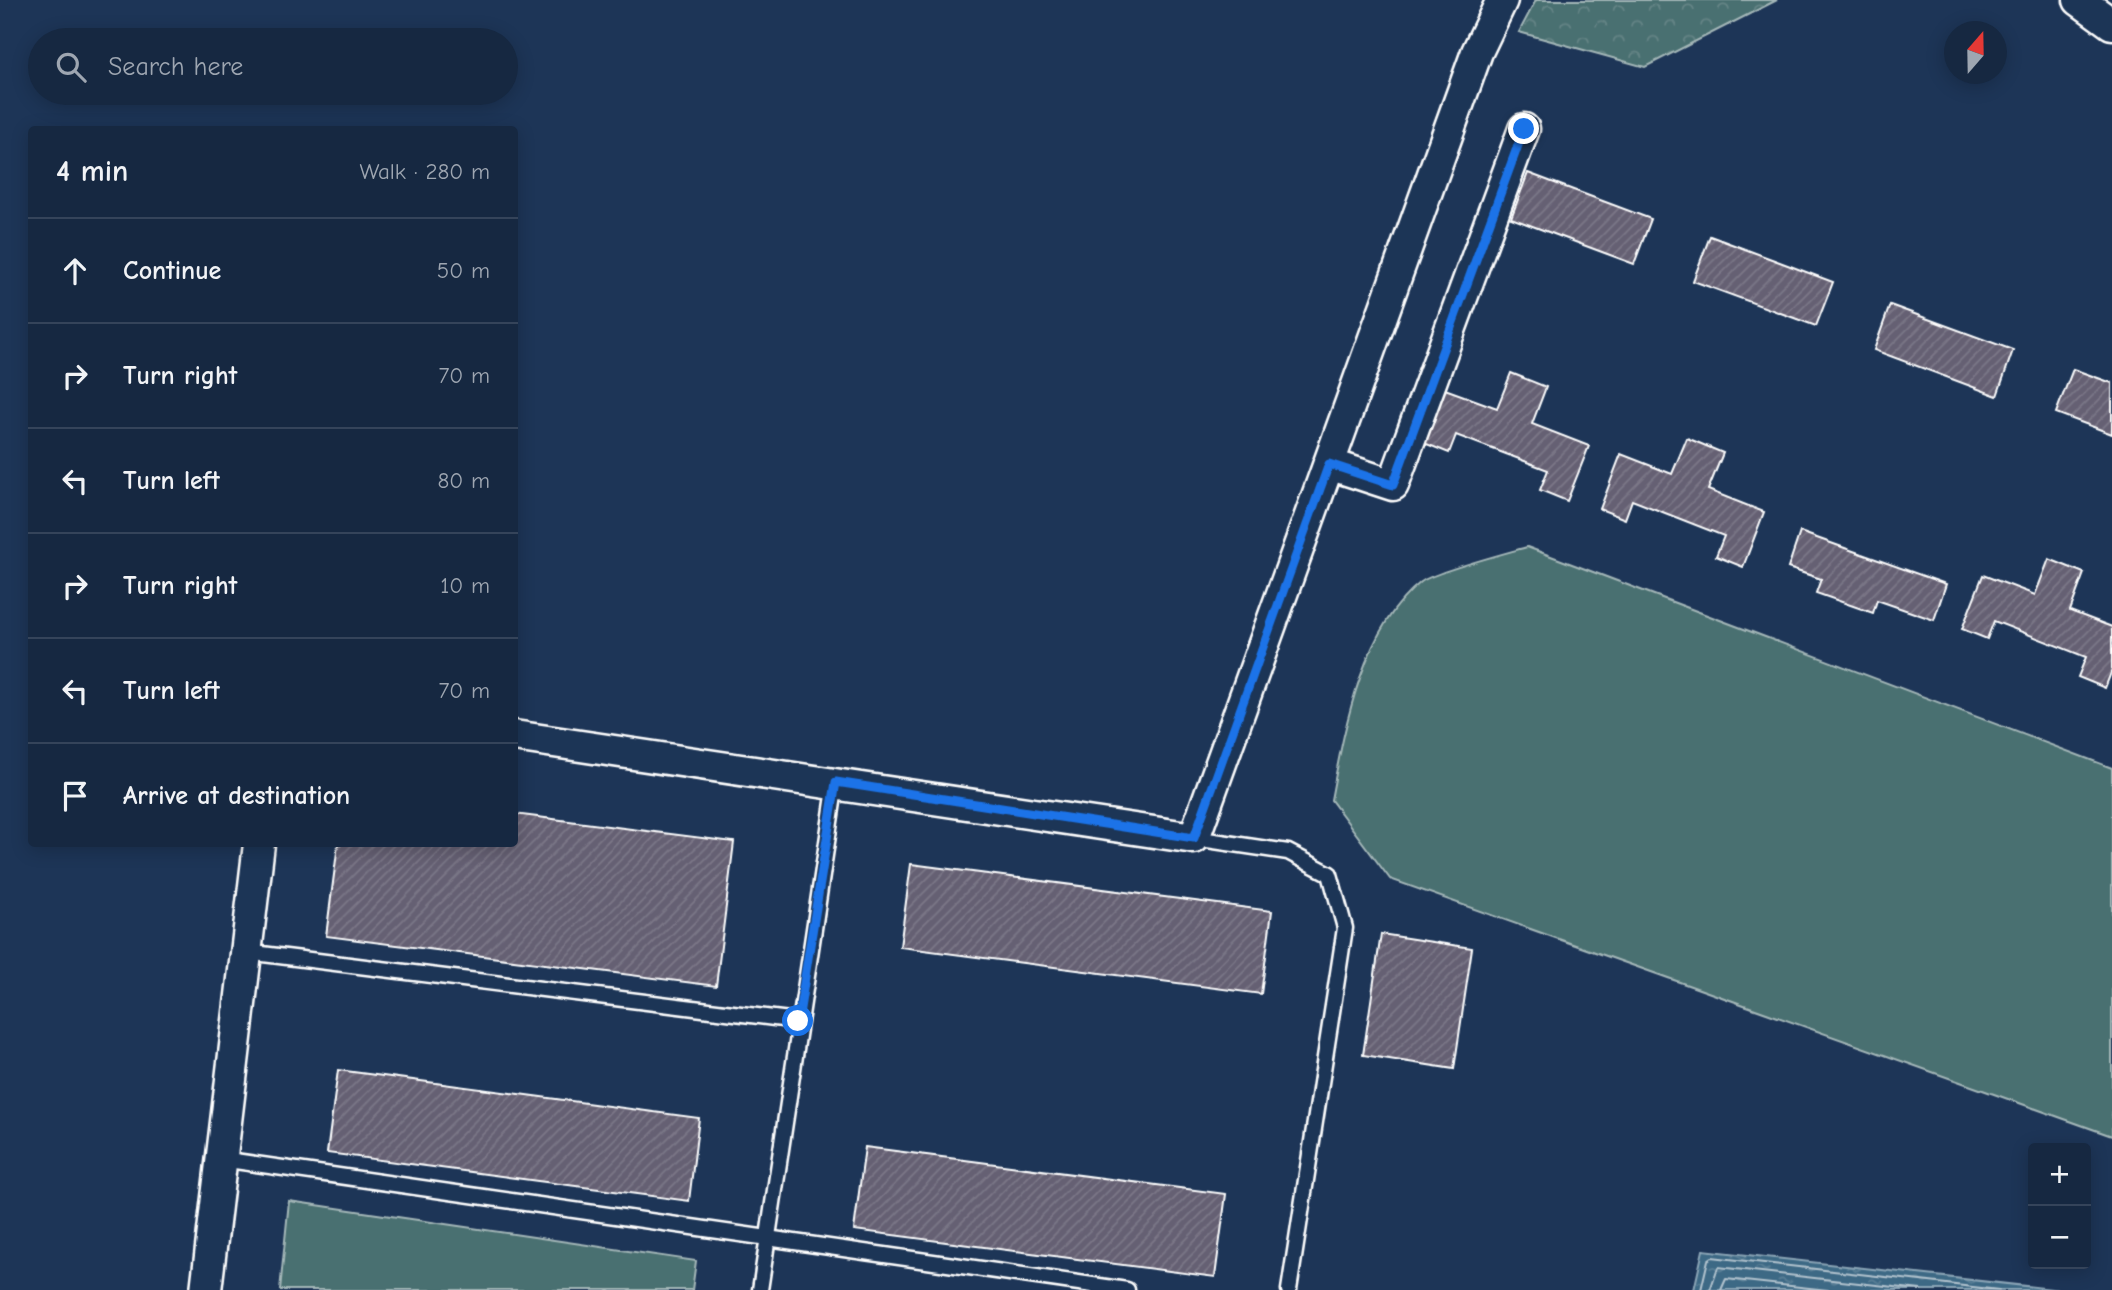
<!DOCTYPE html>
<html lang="en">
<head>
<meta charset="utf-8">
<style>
  :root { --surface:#162841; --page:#23344c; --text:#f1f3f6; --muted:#9ea6b1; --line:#35445a }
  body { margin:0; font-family:"Comic Neue",sans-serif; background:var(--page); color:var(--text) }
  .controls { position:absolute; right:21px; bottom:21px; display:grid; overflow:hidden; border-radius:7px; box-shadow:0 4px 18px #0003 }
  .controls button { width:63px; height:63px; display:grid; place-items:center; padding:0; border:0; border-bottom:2px solid var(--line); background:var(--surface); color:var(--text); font:35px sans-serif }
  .compass { position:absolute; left:1944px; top:21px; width:63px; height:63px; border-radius:50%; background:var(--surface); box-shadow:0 4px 18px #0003; rotate:20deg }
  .stop { position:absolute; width:21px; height:21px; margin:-16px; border:5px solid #1a73e8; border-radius:50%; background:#fff }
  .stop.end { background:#1a73e8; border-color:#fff; box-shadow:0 2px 7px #0008 }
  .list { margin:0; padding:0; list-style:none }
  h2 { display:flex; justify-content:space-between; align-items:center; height:91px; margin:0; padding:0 28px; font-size:30px }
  h2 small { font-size:23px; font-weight:400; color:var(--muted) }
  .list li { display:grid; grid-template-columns:46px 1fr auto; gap:21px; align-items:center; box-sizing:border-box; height:105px; padding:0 28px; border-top:2px solid var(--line) }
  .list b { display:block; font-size:26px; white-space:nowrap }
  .list em { font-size:23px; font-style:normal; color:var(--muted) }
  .icon { flex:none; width:38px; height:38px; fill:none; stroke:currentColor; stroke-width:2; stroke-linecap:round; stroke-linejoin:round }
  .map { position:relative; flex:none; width:2112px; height:1290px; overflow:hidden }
  .search { position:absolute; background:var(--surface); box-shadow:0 4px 18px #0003; left:28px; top:28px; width:490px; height:77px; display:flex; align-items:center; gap:18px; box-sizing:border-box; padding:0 24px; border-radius:38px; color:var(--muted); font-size:26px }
  .panel { position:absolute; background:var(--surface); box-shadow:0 4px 18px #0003; left:28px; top:126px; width:490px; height:721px; border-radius:7px }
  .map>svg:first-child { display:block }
</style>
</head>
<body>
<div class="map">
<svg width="2112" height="1290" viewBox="0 0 2112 1290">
  <defs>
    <pattern id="forest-crowns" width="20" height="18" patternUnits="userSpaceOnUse" patternTransform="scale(1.75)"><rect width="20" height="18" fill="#4a6f71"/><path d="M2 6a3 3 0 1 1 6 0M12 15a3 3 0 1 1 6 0" fill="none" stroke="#658586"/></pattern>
    <pattern id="water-ripples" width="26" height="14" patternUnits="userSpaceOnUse" patternTransform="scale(1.75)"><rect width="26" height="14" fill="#3e6985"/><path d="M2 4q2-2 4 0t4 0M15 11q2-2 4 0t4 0" fill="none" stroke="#5b8097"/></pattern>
    <pattern id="building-hatch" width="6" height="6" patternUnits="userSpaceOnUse" patternTransform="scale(1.75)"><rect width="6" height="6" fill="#656073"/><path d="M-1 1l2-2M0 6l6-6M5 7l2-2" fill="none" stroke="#7c7888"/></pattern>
  </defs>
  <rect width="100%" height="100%" fill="#1d3557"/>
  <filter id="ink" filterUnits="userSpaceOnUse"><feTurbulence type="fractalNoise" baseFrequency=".0143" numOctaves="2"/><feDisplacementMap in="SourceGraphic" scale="14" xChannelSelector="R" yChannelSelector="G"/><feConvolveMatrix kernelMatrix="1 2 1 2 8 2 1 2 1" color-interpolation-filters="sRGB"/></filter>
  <g filter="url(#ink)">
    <polygon fill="url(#forest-crowns)" stroke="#a4b7b8" stroke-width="2" points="1536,0 1777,0 1645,67 1519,32"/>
    <g fill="#4a6f71" stroke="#a4b7b8" stroke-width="2">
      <path d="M1527,547L2112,768V1136L1390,879L1331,800C1344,731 1361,629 1421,582C1434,572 1506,553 1527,547Z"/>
      <polygon points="289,1201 696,1261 692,1290 280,1290"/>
    </g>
    <polygon fill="url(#water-ripples)" stroke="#8ba5b6" stroke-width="2" points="1703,1250 2061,1290 1694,1290"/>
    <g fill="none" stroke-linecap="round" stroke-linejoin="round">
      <g stroke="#b2c3ce" stroke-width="2">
        <polyline points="1701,1290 1708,1260 1712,1257 1999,1290"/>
        <polyline points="1710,1290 1718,1267 1921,1290"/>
        <polyline points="1721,1290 1726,1279 1828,1290"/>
      </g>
    </g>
    <g fill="url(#building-hatch)" stroke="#fff" stroke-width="2">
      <polygon points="1528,173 1651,219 1634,264 1511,218"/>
      <polygon points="1710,236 1833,282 1816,326 1693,281"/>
      <polygon points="1890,305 2013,350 1997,396 1874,350"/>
      <polygon points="2073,369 2112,383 2112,434 2056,413"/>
      <polygon points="1511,373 1546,387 1532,424 1589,446 1567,501 1540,490 1548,470 1456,435 1449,453 1424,443 1445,389 1497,408"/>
      <polygon points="1687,438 1723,453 1708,490 1764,512 1743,567 1716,556 1724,536 1632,500 1625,519 1600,509 1621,454 1672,474"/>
      <polygon points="1800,532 1946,584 1934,620 1877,600 1873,613 1816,593 1821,579 1788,568"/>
      <polygon points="2049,559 2084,573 2070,611 2112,627 2112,670 2105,688 2078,677 2086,657 1994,621 1987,639 1962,629 1983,575 2035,595"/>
      <polygon points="514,814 734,842 716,986 326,936 338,844 514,844"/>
      <polygon points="911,864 1272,911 1261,994 900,947"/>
      <polygon points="1381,934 1472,948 1454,1069 1363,1055"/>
      <polygon points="338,1070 699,1118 689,1201 327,1153"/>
      <polygon points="865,1147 1226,1194 1215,1277 854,1230"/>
    </g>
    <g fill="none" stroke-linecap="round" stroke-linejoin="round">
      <g stroke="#fff" stroke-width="19">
        <g id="service">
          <polyline points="1194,838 1288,852 1330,874 1345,928 1289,1290"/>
          <polyline points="246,952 798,1021"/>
          <polyline points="221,1159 1127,1290"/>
          <polyline points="760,1290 836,782"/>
        </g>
      </g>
      <g stroke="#fff" stroke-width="35">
        <g id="minor">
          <polyline points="2079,0 2112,24"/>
          <polyline points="1329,464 1393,485 1524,129"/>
          <polyline points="514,736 1194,838 1477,52 1502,0"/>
          <polyline points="206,1290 259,844"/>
        </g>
      </g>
      <use href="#service" stroke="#1d3557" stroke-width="14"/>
      <use href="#minor" stroke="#1d3557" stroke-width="30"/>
    </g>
  </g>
  <g fill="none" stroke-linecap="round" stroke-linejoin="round" filter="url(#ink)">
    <polyline stroke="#1a73e8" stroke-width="9" points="798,1021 836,782 1194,838 1329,464 1393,485 1524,129"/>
  </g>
</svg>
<div class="controls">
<button>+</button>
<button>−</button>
</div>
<svg class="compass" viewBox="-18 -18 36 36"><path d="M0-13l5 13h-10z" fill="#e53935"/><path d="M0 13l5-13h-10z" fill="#9ea6b1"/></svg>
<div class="stop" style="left:798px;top:1021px"></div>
<div class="stop end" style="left:1524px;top:129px"></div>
<div class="search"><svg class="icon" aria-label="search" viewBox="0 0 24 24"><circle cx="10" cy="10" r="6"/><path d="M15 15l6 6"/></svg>Search here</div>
<section class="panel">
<h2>4 min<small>Walk · 280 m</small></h2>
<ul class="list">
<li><svg class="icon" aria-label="ahead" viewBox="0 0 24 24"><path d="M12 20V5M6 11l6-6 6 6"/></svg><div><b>Continue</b></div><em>50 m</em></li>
<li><svg class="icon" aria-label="right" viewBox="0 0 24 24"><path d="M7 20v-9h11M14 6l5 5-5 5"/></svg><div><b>Turn right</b></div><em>70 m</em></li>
<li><svg class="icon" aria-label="left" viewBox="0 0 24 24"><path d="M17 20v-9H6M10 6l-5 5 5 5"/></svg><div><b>Turn left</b></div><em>80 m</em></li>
<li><svg class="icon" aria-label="right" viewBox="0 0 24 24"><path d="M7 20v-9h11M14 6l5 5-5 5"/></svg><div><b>Turn right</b></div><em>10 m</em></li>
<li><svg class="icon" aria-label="left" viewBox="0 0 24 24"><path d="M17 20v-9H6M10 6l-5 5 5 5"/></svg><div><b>Turn left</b></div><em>70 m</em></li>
<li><svg class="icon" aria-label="arrive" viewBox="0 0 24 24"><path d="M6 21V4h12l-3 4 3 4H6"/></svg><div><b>Arrive at destination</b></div></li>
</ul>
</section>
</div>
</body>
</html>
